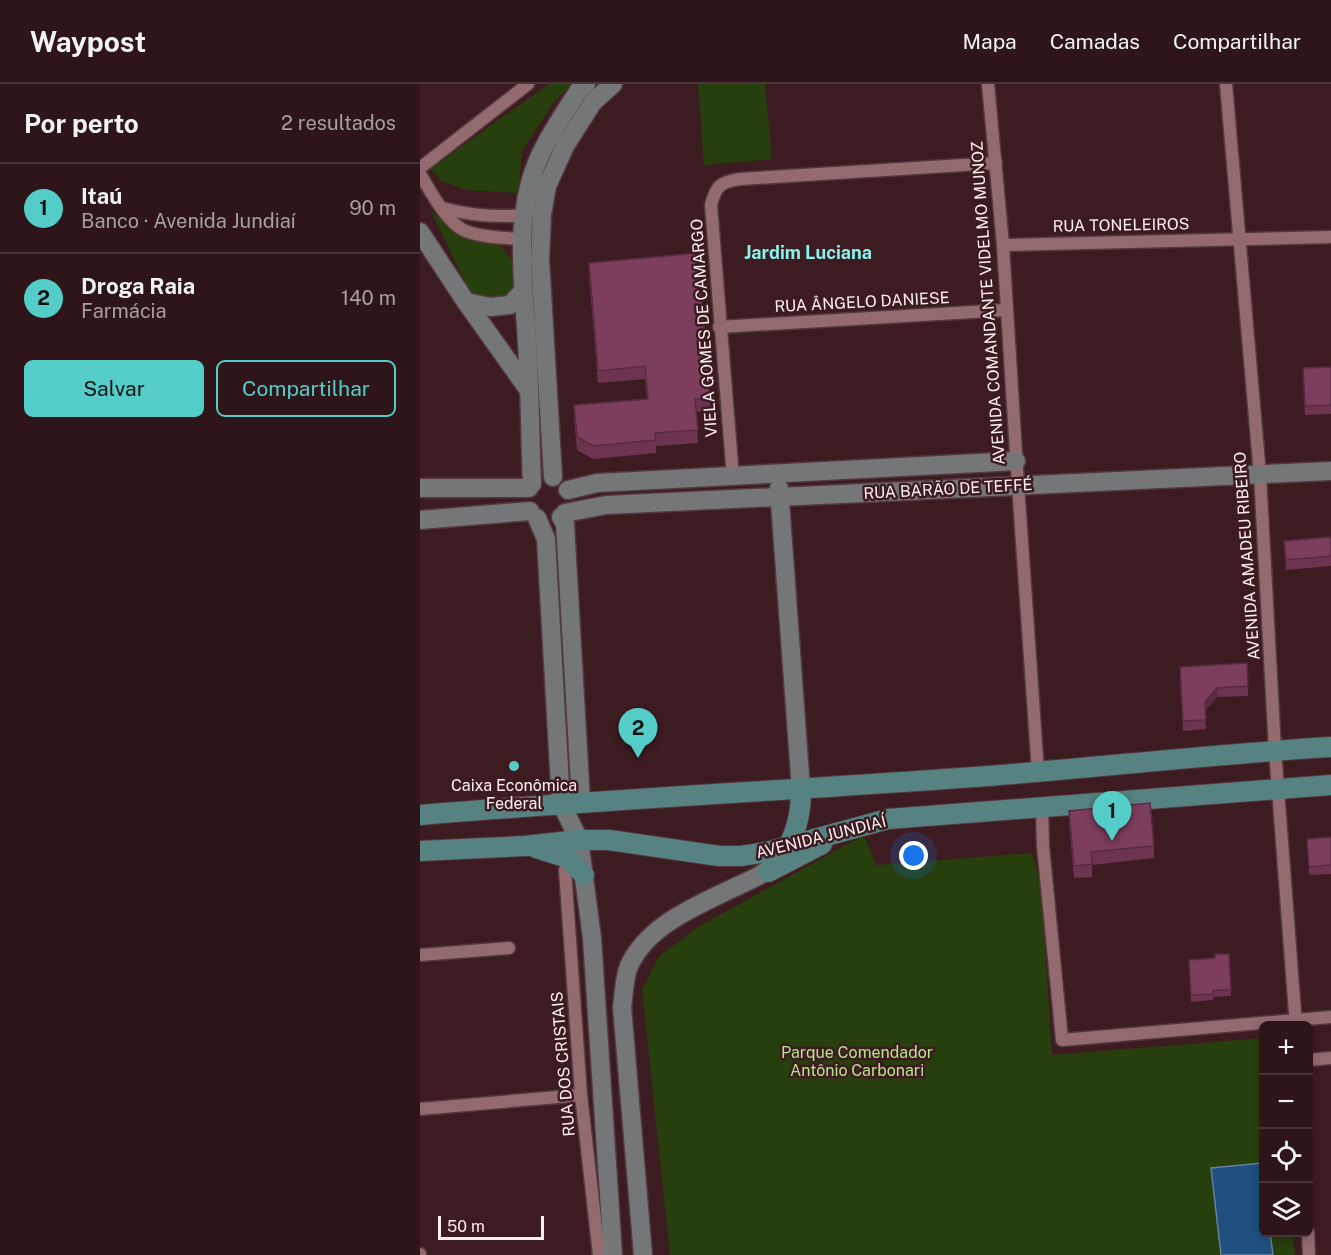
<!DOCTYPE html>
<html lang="pt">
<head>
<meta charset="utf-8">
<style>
  :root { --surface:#2e1519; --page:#361e22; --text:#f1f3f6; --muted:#a79fa2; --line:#493438; --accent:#54cdc8 }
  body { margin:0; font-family:"Public Sans",sans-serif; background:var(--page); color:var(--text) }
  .controls { position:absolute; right:18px; bottom:18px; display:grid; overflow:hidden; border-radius:9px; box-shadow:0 3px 9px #0003 }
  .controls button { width:54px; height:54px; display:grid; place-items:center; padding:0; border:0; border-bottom:2px solid var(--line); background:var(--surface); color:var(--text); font:30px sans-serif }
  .scale { position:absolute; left:18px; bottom:15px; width:106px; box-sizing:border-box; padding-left:6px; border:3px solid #fef0f1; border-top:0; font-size:16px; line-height:21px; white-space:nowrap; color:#fef0f1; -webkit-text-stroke:4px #3d1c21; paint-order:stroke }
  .you { position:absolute; left:494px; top:772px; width:21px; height:21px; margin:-15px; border:4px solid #fff; border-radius:50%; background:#1a73e8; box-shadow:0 0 0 9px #1a73e833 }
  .badge { display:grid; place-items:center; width:39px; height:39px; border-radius:50%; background:var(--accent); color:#111; font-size:20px; font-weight:700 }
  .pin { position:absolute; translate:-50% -50px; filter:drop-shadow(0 2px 3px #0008) }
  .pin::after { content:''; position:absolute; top:32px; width:21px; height:18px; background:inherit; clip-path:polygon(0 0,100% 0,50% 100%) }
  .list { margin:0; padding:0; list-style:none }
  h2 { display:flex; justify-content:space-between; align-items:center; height:78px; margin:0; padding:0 24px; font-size:26px }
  h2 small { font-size:20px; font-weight:400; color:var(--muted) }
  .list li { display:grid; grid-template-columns:39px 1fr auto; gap:18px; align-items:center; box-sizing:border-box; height:90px; padding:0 24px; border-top:2px solid var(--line) }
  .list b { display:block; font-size:22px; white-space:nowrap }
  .list p { margin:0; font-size:20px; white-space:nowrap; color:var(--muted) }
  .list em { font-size:20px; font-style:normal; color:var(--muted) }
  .actions { display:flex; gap:12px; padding:18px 24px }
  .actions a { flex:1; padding:14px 0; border:2px solid var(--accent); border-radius:9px; text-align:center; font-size:21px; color:var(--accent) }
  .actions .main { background:var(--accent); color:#111 }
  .icon { flex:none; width:33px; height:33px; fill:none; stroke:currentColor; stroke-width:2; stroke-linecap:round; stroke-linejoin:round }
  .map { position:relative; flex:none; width:911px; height:1171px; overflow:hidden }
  header { display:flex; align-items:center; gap:36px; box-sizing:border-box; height:84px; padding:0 30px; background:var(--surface); border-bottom:2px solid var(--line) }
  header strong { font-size:28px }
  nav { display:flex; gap:33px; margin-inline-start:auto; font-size:21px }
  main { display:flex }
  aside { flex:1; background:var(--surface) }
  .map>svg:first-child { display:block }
</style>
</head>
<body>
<header>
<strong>Waypost</strong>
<nav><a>Mapa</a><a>Camadas</a><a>Compartilhar</a></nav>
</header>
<main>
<aside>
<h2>Por perto<small>2 resultados</small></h2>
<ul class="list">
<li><span class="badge">1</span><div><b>Itaú</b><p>Banco · Avenida Jundiaí</p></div><em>90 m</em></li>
<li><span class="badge">2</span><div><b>Droga Raia</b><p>Farmácia</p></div><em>140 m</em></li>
</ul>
<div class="actions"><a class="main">Salvar</a><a>Compartilhar</a></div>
</aside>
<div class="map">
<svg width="911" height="1171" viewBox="0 0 911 1171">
  <rect width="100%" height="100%" fill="#3d1c21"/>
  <g fill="#273e0d">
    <polygon points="129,0 152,0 133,19 102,67 98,109 47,106 23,98 10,85"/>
    <polygon points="278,0 345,0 352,75 284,81"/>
    <path d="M10,125C35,150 44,156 80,161L95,180V203L84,213L59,217L45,198Z"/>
    <polygon points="444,751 456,781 612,769 621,799 632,971 843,954 844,1148 873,1149 875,1171 250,1171 222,906 239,872 278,843"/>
  </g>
  <polygon fill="#1f5080" stroke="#6280a2" stroke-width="1.5" points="842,1079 844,1148 850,1149 853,1171 801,1171 791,1084"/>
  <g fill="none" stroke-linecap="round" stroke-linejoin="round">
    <g stroke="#53393e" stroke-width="15">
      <g id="street">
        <polyline points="568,0 583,161 598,401 618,688"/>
        <polyline points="806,0 840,391 855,666 876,942"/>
        <polyline points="0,84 108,0"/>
        <path d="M0,90C11,108 23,132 40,144C52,153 86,154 101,155"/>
        <path d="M22,124C49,131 75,134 103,131"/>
        <polyline points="583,161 911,153"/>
        <polyline points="299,243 586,226"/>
        <path d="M313,393L291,121C296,102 300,98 320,95L576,79"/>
        <polyline points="622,724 623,762 642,956 911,933"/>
        <polyline points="145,786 161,1011 179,1171"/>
        <polyline points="0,871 89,864"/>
        <polyline points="888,976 911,974"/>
        <polyline points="0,1025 161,1011"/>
        <polyline points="888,1148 889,1171"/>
        <polyline points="0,1170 0,1171"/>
      </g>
    </g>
    <g stroke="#53393e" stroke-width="21">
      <g id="secondary">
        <polyline points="0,148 46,218 108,305"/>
        <polyline points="46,218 70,223 90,221 103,207"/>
        <polyline points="133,393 120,175 122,131 127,102 145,62 173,18 193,0"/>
        <path d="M112,400C110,353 110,305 107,258C104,204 96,152 110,99C119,65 140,36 159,6L166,0"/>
        <polyline points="0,404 109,404"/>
        <polyline points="359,404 381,705"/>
        <polyline points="148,406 177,399 596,377"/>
        <polyline points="145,429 186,421 911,387"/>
        <polyline points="141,433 145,440 161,718"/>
        <polyline points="117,434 126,455 141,719 159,756 172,854 193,1171"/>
        <polyline points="0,436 110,427"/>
        <path d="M223,1171L202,923C204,910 204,894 209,882C227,842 274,823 311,805C328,797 345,791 358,777"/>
      </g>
    </g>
    <g stroke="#53393e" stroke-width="22">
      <g id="primary">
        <path d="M0,731C189,715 379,706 568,692C682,683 796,670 911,663"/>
        <path d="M369,761C378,742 381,726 381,705"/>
        <polyline points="116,764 148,774 164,791"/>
        <polyline points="0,767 105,762 159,756 189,756 299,772 321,772 347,768 468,735 911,701"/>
        <polyline points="348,788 402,760"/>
      </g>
    </g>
    <use href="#street" stroke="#936b6f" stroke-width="12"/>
    <use href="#secondary" stroke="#757678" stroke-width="18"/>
    <use href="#primary" stroke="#568281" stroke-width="20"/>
  </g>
  <g fill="#6c344f">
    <polygon points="169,179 290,314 290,326 276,328 278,359 236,362 236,369 173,375 157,366 154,334 154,321 227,315 225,295 178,299 169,192"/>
    <polygon points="911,283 911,330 885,331 883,293"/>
    <polygon points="911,453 911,482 866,486 864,457"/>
    <polygon points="760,583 828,602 828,612 797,613 785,627 786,645 763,647"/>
    <polygon points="649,727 734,762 734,774 672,781 672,793 654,794 649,740"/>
    <polygon points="911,753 911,790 889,791 887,755"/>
    <polygon points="809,870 811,912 793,913 793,916 771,918 769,876 795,874"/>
  </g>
  <polygon fill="#582b40" points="797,604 797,613 785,627 785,618"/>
  <g fill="#7d3d5c" stroke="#582b40" stroke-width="1.5">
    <polygon points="278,169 290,314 275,315 278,346 235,349 236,356 173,362 157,353 154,321 228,315 225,282 178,287 169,179"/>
    <polygon points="911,283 911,321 885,322 883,284"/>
    <polygon points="911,453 911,472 866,476 864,457"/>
    <polygon points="827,579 828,602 797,604 785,618 786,636 763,637 760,583"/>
    <polygon points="730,719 734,762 671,768 672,780 654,782 649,727"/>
    <polygon points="911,753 911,781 889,783 887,755"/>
    <polygon points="795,870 809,870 811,906 793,906 793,910 771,911 769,876 795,874"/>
  </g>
  <circle fill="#54cdc8" stroke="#3d1c21" stroke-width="2" cx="94" cy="682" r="6"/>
  <g text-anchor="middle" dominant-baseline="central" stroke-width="5" stroke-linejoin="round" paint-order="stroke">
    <g font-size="16" fill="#fef0f1" stroke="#3d1c21">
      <text transform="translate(701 141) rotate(-1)">RUA TONELEIROS</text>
      <text transform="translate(442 218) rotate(-3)">RUA ÂNGELO DANIESE</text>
      <text transform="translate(568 219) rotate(-94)">AVENIDA COMANDANTE VIDELMO MUNOZ</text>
      <text transform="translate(284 244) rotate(-94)">VIELA GOMES DE CAMARGO</text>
      <text transform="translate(528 405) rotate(-3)">RUA BARÃO DE TEFFÉ</text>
      <text transform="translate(827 472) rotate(-94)">AVENIDA AMADEU RIBEIRO</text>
      <text transform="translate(401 753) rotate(-14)">AVENIDA JUNDIAÍ</text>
      <text transform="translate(143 980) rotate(-95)">RUA DOS CRISTAIS</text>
    </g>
    <g font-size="16" fill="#fef0f1" stroke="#3d1c21">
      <text x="94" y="701">Caixa Econômica<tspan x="94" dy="18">Federal</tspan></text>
    </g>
    <g font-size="16" fill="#b5e38a" stroke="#3d1c21">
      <text x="437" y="968">Parque Comendador<tspan x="437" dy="18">Antônio Carbonari</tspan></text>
    </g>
    <g font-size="18" font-weight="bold" fill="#88f3ed" stroke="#3d1c21">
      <text x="388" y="168">Jardim Luciana</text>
    </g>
  </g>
</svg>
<div class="controls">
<button>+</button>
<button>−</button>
<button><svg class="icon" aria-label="locate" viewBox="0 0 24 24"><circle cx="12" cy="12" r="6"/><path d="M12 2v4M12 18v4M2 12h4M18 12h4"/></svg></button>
<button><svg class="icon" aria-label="layers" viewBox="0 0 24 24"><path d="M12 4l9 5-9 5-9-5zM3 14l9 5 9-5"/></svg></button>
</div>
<div class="scale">50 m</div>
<div class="you"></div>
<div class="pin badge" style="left:692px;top:757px">1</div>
<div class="pin badge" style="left:218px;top:674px">2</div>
</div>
</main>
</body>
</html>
